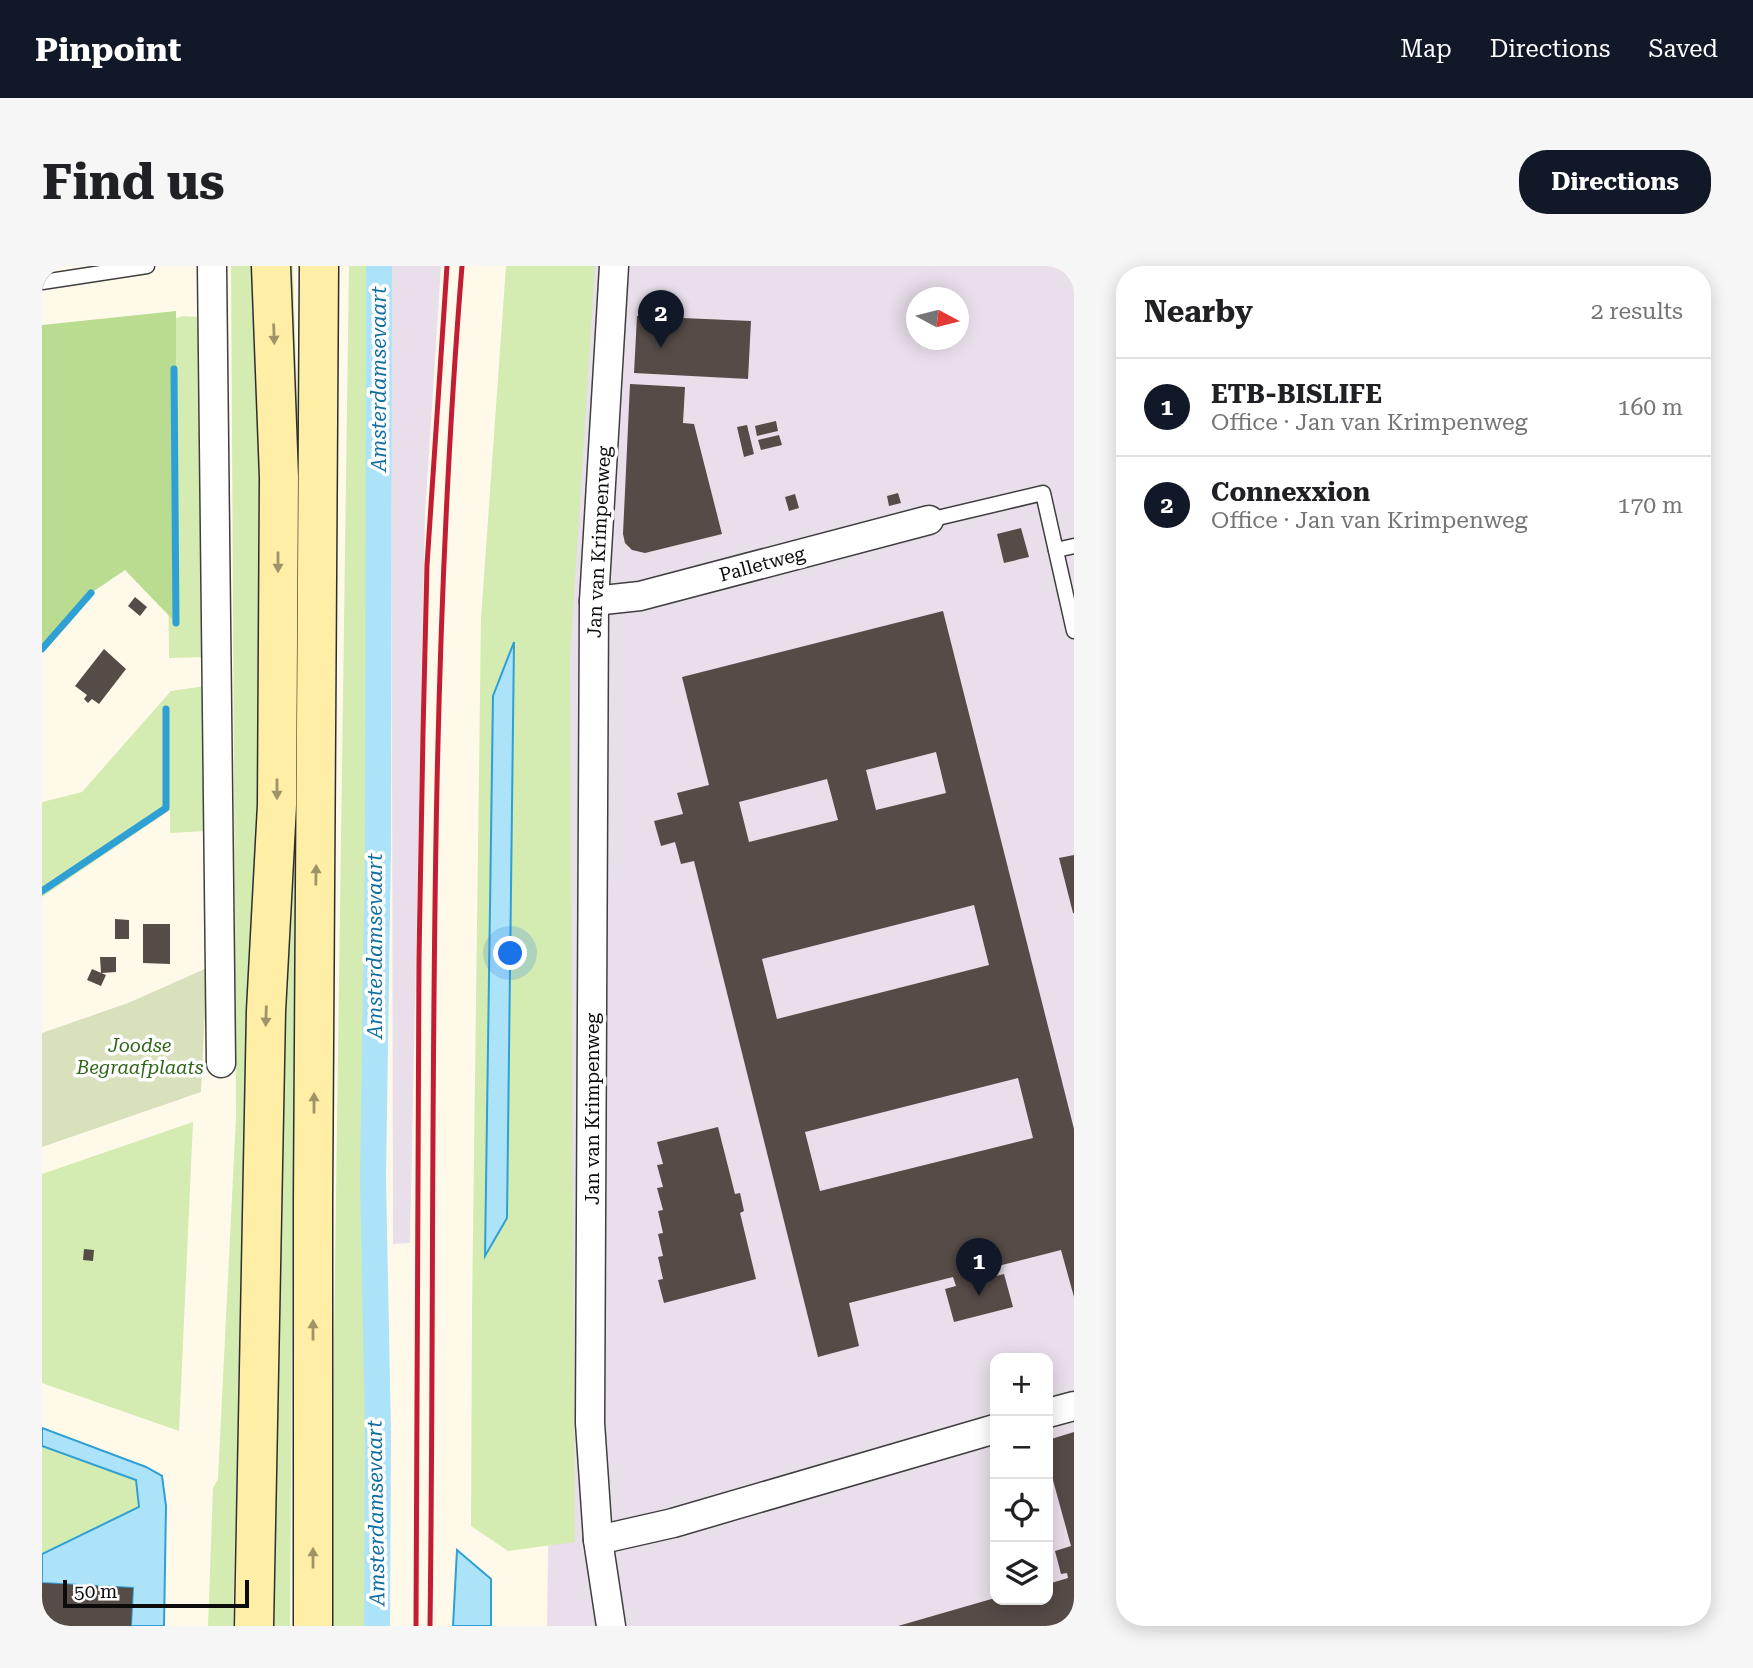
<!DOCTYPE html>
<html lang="en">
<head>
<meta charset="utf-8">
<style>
  :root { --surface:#fff; --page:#f6f6f6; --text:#202124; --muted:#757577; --line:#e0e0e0; --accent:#111827 }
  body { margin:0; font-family:"Roboto Serif",serif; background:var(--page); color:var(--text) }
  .controls { position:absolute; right:21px; bottom:21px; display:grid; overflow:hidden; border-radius:14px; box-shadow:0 4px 18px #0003 }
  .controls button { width:63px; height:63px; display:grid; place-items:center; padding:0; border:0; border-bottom:2px solid var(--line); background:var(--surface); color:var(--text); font:35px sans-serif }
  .compass { position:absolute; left:864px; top:21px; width:63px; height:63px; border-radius:50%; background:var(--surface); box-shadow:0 4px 18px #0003; rotate:97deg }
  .scale { position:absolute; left:21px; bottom:18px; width:186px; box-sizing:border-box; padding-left:7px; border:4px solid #0c0c0c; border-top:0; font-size:19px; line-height:24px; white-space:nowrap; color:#0c0c0c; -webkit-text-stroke:5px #fff; paint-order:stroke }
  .you { position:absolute; left:469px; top:688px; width:24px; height:24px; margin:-18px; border:5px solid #fff; border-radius:50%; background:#1a73e8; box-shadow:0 0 0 10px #1a73e833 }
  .badge { display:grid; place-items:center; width:46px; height:46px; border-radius:50%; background:var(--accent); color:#fff; font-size:23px; font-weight:700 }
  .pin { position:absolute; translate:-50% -58px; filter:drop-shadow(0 2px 4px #0008) }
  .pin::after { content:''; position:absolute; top:37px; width:24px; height:21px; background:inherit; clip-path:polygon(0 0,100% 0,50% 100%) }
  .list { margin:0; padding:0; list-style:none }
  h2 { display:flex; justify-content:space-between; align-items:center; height:91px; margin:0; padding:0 28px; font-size:30px }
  h2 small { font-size:23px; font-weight:400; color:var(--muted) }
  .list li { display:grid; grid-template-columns:46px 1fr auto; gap:21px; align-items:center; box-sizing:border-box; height:98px; padding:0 28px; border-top:2px solid var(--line) }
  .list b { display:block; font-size:26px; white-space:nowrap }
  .list p { margin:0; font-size:23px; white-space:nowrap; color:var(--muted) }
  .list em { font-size:23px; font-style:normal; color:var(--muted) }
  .icon { flex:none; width:38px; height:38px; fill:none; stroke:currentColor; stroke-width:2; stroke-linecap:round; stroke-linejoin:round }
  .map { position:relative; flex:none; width:1032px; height:1360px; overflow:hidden; border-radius:28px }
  header { display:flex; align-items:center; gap:42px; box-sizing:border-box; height:98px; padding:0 35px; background:var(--accent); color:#fff }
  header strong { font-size:33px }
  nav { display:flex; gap:38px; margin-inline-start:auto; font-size:24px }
  .intro { display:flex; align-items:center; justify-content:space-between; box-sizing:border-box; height:168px; padding:0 42px }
  h1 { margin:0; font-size:49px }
  .button { padding:18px 32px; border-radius:28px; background:var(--accent); color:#fff; font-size:24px; font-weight:700 }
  main { display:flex; gap:42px; padding:0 42px }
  aside { flex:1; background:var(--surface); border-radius:28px; box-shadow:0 4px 18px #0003 }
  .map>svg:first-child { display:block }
</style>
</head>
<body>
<header>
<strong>Pinpoint</strong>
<nav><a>Map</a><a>Directions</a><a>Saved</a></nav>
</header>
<div class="intro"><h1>Find us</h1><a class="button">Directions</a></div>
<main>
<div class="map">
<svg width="1032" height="1360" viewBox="0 0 1032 1360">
  <rect width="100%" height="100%" fill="#fff9ea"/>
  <g fill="#e9dfeb" fill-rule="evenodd">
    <polygon points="349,0 399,0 383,250 368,977 351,978"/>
    <path d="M533,0H1032V1360H505L510,1023ZM874,32H916V74H874ZM953,1092H1006V1334H953Z"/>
  </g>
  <g fill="#d4ebb2">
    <polygon points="189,0 217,0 222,556 203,851 191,1360 166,1360 171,1222 176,1213 194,851"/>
    <polygon points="244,0 251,0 256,161 248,1360 229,1360 248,533"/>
    <polygon points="307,0 335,0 329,648 326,1360 288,1360"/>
    <polygon points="464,0 553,0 528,393 533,1276 466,1285 429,1260 430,1045 439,352"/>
    <polygon points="140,50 159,51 162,391 127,392 124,57"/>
    <polygon points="163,420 164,565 128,567 128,544 0,631 0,536 40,526 129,425"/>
    <polygon points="151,856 137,1165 0,1117 0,908"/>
    <polygon points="0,1180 94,1214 97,1242 0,1288"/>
  </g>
  <polygon fill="#b9dc91" points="134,45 134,357 83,304 49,327 0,383 0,59"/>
  <polygon fill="#d8e1bb" points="165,702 159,826 0,881 0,767 86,737"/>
  <g fill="#ace3f9" stroke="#2fa0d4" stroke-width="2">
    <polygon points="472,376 465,952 443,990 451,430"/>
    <polygon points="0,1162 104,1201 120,1210 124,1240 122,1360 89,1360 91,1322 0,1317 0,1288 97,1241 94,1214 0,1180"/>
    <polygon points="415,1284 449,1313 449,1360 411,1360"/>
  </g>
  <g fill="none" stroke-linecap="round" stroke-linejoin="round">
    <g stroke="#2fa0d4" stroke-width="7">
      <polyline points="132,103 134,357"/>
      <polyline points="0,383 49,327"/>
      <polyline points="0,625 124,542 124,443"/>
    </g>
    <polyline stroke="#ace3f9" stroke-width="26" points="335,1360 336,1167 331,912 336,580 337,0"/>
  </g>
  <g fill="#554b47" fill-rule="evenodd">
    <polygon points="595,50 709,55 706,113 592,107"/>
    <polygon points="588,118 643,121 641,157 652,158 680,268 603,287 590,284 583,277 581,268"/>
    <polygon points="734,155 736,165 715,170 713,160"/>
    <polygon points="705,159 712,188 702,191 695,161"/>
    <polygon points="737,169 740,179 719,184 716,174"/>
    <polygon points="856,227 859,237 847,240 845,230"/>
    <polygon points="753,228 757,242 747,245 743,231"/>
    <polygon points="979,262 987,291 962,297 955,268"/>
    <polygon points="93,331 105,341 98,350 86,340"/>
    <path d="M901,345L1032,863V1031L1019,984L952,1001L954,1010L962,1008L971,1041L912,1056L903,1023L914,1020L911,1011L807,1037L817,1080L776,1091L652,595L639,598L633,576L619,580L612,555L641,548L635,527L667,519L640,411ZM894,486L904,527L834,544L824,504ZM785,513L796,554L707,576L697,536ZM932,639L947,699L735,753L720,693ZM976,812L991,872L778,925L763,866Z"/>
    <polygon points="62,383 84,403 57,438 50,433 46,437 42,433 45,429 33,420"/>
    <polygon points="1032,589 1032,647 1031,647 1017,592"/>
    <polygon points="73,653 87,654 87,673 73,673"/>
    <polygon points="101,658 128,658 128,698 101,697"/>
    <polygon points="58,691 74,691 74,706 59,707"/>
    <polygon points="50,703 64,709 59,720 45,714"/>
    <polygon points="676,861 693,928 698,927 702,945 698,947 714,1013 622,1037 616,1014 621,1013 616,991 621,990 616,968 621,967 616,945 621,944 615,922 621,921 615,899 621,898 615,876"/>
    <polygon points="42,983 52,984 51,995 41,994"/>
    <polygon points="1032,1166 1032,1360 856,1360 953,1332 1006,1334 1006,1318 1026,1312 1025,1307 1019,1308 1013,1285 1029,1280 1006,1196 1006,1174"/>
    <polygon points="0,1317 91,1322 89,1360 0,1360"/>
  </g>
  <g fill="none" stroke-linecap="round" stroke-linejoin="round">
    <g stroke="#3f3f3f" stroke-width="17">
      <g id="service">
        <polyline points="0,16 105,0"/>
        <polyline points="887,254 1001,227 1032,365"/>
        <polyline points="1014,284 1032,280"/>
      </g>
    </g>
    <g stroke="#3f3f3f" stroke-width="31">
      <g id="minor">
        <polyline points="170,0 179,797"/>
        <polyline points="552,335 598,330 887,254"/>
        <polyline points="1006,1147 1032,1140"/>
        <polyline points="556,1274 631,1257 953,1163"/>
        <polyline points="569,1360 556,1274 548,1157 552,335 572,0"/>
      </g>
    </g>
    <g stroke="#2e2e2e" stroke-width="41">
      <g id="secondary">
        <polyline points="212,1360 224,745 235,539 237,211 229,0"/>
        <polyline points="271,1360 271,934 277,0"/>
      </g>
    </g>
    <use href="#service" stroke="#fff" stroke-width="14"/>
    <use href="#minor" stroke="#fff" stroke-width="28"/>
    <use href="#secondary" stroke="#ffeea5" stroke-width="38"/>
    <g stroke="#c21d33" stroke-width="5">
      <polyline points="374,1360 377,692 381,467 385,299 405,0"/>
      <path d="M388,1360C394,906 383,452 420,0"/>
    </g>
  </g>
  <defs><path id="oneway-solid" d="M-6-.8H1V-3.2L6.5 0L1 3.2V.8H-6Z" transform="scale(1.75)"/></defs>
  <g fill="#9e9468">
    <use href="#oneway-solid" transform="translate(232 68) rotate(88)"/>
    <use href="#oneway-solid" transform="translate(236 296) rotate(90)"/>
    <use href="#oneway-solid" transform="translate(235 523) rotate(90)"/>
    <use href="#oneway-solid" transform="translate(274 609) rotate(-89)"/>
    <use href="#oneway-solid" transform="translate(224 750) rotate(92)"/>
    <use href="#oneway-solid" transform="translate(272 837) rotate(-90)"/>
    <use href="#oneway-solid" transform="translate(271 1064) rotate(-90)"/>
    <use href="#oneway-solid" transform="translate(271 1292) rotate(-90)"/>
  </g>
  <g text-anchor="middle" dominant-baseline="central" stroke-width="7" stroke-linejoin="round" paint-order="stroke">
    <g font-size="19" fill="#0c0c0c" stroke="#fff">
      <text transform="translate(557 276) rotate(-87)">Jan van Krimpenweg</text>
      <text transform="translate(720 298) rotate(-15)">Palletweg</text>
      <text transform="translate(550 843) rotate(-90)">Jan van Krimpenweg</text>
    </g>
    <g font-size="19" font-style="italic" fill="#306619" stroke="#fff">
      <text x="98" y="779">Joodse<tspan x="98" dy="22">Begraafplaats</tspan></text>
    </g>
    <g font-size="21" font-style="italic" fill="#0f6fa3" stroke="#fff">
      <text transform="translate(337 113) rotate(-90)">Amsterdamsevaart</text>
      <text transform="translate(333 680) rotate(-90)">Amsterdamsevaart</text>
      <text transform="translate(334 1247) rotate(-91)">Amsterdamsevaart</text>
    </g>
  </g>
</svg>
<div class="controls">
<button>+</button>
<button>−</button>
<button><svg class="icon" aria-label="locate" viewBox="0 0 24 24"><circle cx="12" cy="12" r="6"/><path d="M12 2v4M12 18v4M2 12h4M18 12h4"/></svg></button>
<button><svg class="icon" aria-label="layers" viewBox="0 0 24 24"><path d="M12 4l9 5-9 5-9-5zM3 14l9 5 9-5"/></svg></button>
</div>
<svg class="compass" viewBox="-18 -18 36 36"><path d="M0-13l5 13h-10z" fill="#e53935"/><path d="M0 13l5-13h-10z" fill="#757577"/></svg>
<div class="scale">50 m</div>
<div class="you"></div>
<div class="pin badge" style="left:937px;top:1030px">1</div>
<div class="pin badge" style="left:619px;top:82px">2</div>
</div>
<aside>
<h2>Nearby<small>2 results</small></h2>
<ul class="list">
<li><span class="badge">1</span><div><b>ETB-BISLIFE</b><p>Office · Jan van Krimpenweg</p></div><em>160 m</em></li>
<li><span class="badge">2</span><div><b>Connexxion</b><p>Office · Jan van Krimpenweg</p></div><em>170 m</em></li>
</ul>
</aside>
</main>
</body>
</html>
